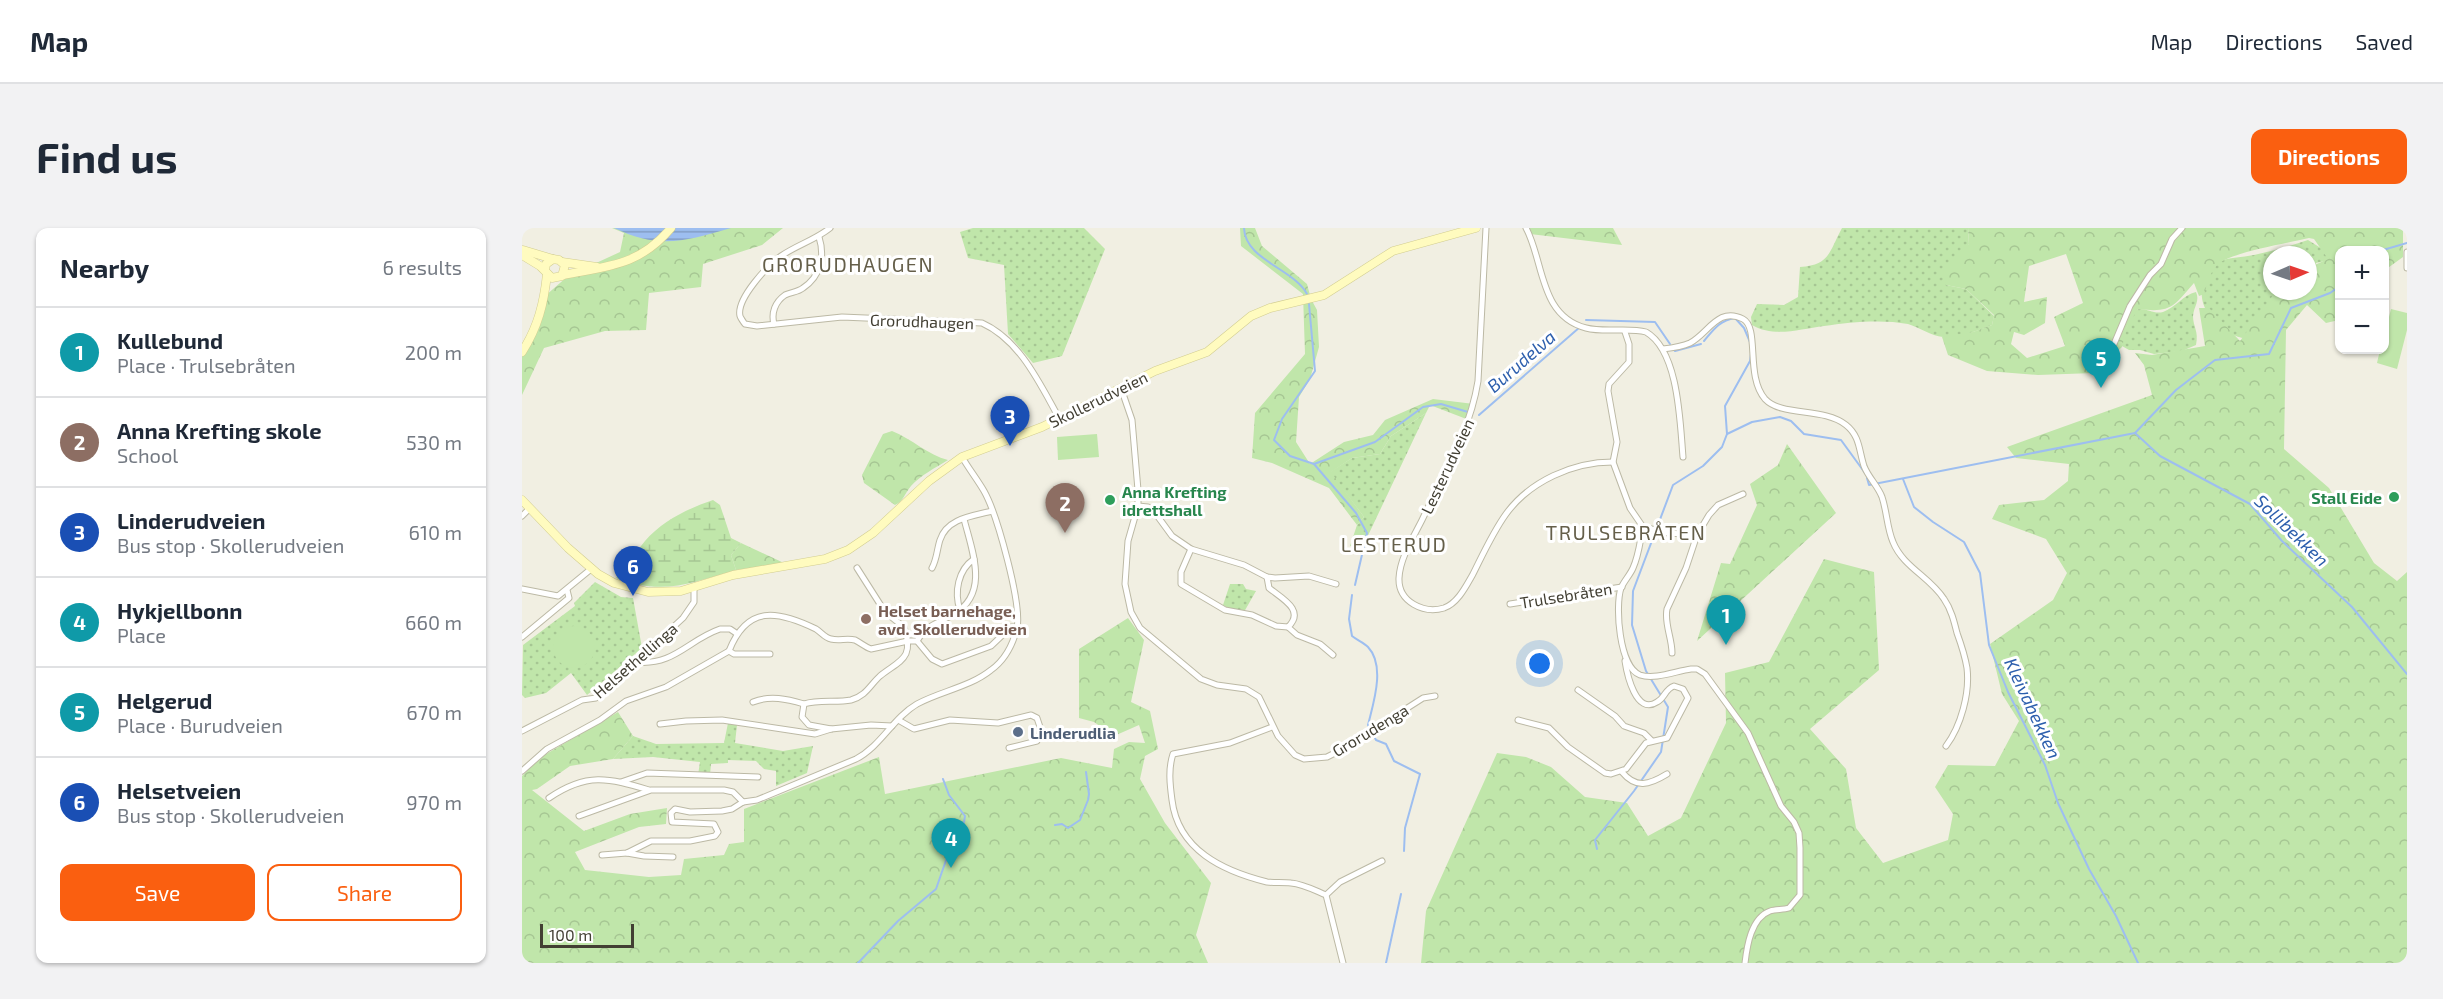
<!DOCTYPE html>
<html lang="en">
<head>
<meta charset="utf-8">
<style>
  :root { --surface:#fff; --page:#f2f2f3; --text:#1f2937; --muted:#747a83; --line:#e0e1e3; --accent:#fa5f10 }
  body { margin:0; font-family:"Exo 2",sans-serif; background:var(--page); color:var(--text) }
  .controls { position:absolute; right:18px; top:18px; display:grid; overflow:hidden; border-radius:12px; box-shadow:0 2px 4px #0004 }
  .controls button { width:54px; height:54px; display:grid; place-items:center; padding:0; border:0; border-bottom:2px solid var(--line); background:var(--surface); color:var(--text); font:30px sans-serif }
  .compass { position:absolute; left:1741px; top:18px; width:54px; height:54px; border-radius:50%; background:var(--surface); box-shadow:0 2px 4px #0004; rotate:88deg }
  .scale { position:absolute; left:18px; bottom:15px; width:94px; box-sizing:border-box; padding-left:6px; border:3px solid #423f33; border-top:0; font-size:16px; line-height:21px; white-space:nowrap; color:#423f33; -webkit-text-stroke:4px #fff; paint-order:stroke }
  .you { position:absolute; left:1018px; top:436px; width:21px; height:21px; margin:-15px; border:4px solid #fff; border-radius:50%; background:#1a73e8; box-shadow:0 0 0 9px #1a73e833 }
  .badge { display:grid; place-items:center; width:39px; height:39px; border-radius:50%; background:var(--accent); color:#fff; font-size:20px; font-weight:700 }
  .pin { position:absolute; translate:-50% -50px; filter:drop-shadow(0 2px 3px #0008) }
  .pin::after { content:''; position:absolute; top:32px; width:21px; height:18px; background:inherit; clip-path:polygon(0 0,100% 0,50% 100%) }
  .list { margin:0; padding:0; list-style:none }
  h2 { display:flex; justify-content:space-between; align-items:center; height:78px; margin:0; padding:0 24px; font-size:26px }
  h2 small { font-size:20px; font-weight:400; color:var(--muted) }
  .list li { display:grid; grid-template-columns:39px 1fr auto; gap:18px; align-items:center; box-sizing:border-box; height:90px; padding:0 24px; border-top:2px solid var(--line) }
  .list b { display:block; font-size:22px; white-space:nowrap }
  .list p { margin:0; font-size:20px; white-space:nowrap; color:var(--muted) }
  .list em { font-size:20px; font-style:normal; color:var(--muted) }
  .actions { display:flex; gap:12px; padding:18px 24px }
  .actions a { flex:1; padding:14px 0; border:2px solid var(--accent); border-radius:12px; text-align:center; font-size:21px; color:var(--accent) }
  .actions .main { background:var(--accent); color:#fff }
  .map { position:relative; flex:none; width:1885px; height:735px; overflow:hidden; border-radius:12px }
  header { display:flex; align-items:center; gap:36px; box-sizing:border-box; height:84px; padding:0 30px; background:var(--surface); border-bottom:2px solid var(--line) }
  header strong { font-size:28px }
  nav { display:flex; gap:33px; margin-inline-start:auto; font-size:21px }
  .intro { display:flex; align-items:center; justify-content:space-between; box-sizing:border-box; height:144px; padding:0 36px }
  h1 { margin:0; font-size:42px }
  .button { padding:15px 27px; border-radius:12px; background:var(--accent); color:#fff; font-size:21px; font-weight:700 }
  main { display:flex; gap:36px; padding:0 36px }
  aside { flex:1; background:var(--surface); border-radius:12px; box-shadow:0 2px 4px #0004 }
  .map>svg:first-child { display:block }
</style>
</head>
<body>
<header>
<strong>Map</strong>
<nav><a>Map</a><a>Directions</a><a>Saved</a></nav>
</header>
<div class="intro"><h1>Find us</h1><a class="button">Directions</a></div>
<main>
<aside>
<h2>Nearby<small>6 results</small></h2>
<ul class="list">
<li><span class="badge" style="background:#0f9aa8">1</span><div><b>Kullebund</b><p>Place · Trulsebråten</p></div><em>200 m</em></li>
<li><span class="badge" style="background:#8d6e63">2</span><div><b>Anna Krefting skole</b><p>School</p></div><em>530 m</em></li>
<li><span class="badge" style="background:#1a4fb4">3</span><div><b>Linderudveien</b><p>Bus stop · Skollerudveien</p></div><em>610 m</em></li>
<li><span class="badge" style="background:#0f9aa8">4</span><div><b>Hykjellbonn</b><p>Place</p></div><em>660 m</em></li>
<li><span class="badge" style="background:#0f9aa8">5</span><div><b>Helgerud</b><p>Place · Burudveien</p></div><em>670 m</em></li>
<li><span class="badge" style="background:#1a4fb4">6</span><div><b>Helsetveien</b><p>Bus stop · Skollerudveien</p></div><em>970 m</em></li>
</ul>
<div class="actions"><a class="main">Save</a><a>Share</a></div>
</aside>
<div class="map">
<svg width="1885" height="735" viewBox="0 0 1885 735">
  <defs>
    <pattern id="green-dots" width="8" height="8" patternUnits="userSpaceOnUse" patternTransform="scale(1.5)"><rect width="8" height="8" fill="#c0e6aa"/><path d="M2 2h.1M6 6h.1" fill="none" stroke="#a6c693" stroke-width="1.8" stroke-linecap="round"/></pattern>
    <pattern id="forest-crowns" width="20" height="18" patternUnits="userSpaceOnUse" patternTransform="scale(1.5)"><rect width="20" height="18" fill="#c0e6aa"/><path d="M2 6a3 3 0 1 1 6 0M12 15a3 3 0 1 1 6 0" fill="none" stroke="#a6c693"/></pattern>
    <pattern id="wetland-marsh" width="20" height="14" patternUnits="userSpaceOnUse" patternTransform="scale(1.5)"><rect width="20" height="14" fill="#c0e6aa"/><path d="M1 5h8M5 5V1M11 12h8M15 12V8" fill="none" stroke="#a6c693"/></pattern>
    <pattern id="water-rules" width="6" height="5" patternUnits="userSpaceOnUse" patternTransform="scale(1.5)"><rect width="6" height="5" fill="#9dbef0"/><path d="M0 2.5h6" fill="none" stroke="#829cc3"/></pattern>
  </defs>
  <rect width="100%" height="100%" fill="#f1efe2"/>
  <g fill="url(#green-dots)">
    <polygon points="451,0 562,0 583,21 540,128 511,135 486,106 482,37 446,30 438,4"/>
    <path d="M1320,0H1446L1447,16L1424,57L1444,61L1472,88L1470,97C1455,103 1437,110 1421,109C1409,108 1397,99 1386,96C1360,91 1328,94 1302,98C1278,101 1252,110 1230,97L1229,89L1235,76L1262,77L1276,69L1278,39C1308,37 1307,24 1320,0Z"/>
    <path d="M1786,12L1810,27L1812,31L1794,35L1786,57V27H1750V63H1757L1729,111C1709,110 1700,100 1687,86C1680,78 1678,65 1681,56C1692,26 1706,32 1732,27C1750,23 1769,18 1786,12Z"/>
    <path d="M1674,64C1678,73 1672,78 1671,88C1671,99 1677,103 1674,117L1660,123L1632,126L1618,122H1607L1600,118L1601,107L1613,82C1623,78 1631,87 1641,84C1653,80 1661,67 1674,64Z"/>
    <polygon points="904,185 842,316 828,318 835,297 842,289 808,244 830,230 858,226 869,208"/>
    <polygon points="73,354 99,369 111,370 120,420 65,467 49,445 24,465 3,470 0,467 1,417 53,378 52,375"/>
    <polygon points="708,356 721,356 724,361 734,363 722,384 711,383 701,377"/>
    <polygon points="206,495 215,497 213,515 261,523 291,518 285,545 254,558 254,543 242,541 234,533 206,532 206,535 189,536 188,547 176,547 178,534 131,529 91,531 111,508 134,516 202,515"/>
  </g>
  <g fill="url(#forest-crowns)" fill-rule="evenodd">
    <polygon points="90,0 261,0 240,17 181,36 179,59 127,65 124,102 83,103 22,120 0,167 0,120 23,68 46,48 98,24 102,5"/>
    <polygon points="718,0 733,0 740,18 785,56 789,71 795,82 797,119 788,151 777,169 774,214 788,236 822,214 851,207 863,192 911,171 952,176 947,192 908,177 904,185 869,208 858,226 830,230 809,244 842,289 835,297 807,260 750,235 730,230 733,185 783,126 781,66 719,18"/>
    <polygon points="1004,0 1091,0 1100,17 1008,6"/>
    <path d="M1446,0H1881V29L1863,42L1862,22H1818L1817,92L1804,95L1785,77L1764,102L1762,221L1807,260L1852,335L1875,353L1885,344V735H899L904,683L975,525L1004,529L1029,539L1063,569L1105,575L1126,608L1159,590L1204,495L1203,445L1247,434L1302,331L1352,344L1357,442L1288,501L1324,541L1334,600L1361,635L1426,612L1431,586L1413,559L1426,537L1473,538L1497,493L1480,466L1468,416L1531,372L1545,345L1524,311L1470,291L1477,277L1522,272L1546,253L1547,236L1494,230L1485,219L1630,167L1622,137L1613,125L1630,127L1683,118L1677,80H1687L1718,113L1754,63H1786V40L1806,31L1792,11L1787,10C1766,15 1711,24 1696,36C1688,43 1685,57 1682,66L1677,68L1672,55C1651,79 1649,85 1616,81L1605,99L1600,119L1572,145L1516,147L1465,143L1426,127L1420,109L1451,104L1470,97L1472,87L1444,61L1424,57L1419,42L1447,16ZM1544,26L1561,75L1532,89L1543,118L1505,130L1489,116L1492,104L1502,107L1523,95L1525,69L1502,74L1507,38Z"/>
    <path d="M370,203C390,211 406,227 426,232C413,240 399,247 389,258C383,265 381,274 373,277L342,255L340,247L361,206Z"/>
    <polygon points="1265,216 1314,285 1175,413 1199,335 1208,336 1235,277 1228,256 1256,237"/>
    <polygon points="219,315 262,335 214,342 209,327"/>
    <polygon points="606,390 622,412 609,474 628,483 636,521 623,528 618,551 643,595 689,655 674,707 686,735 0,735 0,548 19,529 96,484 111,508 91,531 48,538 15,561 10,562 62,603 108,586 145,580 144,596 117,599 53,624 63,642 127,649 159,647 162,631 202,627 207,616 222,614 222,581 357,529 363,566 539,530 590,540 592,521 607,514 623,515 617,497 592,508 572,494 557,490 557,421"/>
  </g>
  <path fill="url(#wetland-marsh)" d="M191,272L198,277L209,310L219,315L209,327L214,342C169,355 140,368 94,350C106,339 113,325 123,313C140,293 167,280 191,272Z"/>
  <g fill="#c0e6aa">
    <polygon points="1869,81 1885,85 1885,102 1875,141 1855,135 1858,122 1862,122 1863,105"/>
    <polygon points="575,206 577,229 536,232 535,209"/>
    <circle cx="52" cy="419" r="21"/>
  </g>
  <path fill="url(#water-rules)" d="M92,0H209C162,13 139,22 92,0Z"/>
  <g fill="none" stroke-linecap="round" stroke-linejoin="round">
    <g stroke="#9dbef0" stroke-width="2">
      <path d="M722,0C723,32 772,41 785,66"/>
      <polyline points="1861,22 1885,15"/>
      <polyline points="787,76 793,143 760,191 752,212 768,228 792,236 853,214 901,179 919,176 946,184"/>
      <polyline points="1064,92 1133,94 1148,116"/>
      <path d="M1182,113C1192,101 1197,93 1213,90L1222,100L1228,114"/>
      <polyline points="1151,121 1153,123 1179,116"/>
      <polyline points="957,187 1058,99"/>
      <polyline points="1613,205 1638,228 1728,276 1760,313 1830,379 1885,446"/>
      <polyline points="1205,206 1203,178 1228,133 1229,126"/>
      <polyline points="792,236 834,285 845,305 833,357"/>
      <polyline points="1345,250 1347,257 1613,205 1654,162 1693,132 1747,126 1769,80 1808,65 1818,58"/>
      <polyline points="1381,251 1392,279 1411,294 1442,314 1458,345 1467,417 1486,464 1523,537 1536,575 1567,641 1594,688 1616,735"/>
      <path d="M830,367L827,391L830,408C835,412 842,415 846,419C864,438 851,476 846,497L854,512L864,516L872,533L898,546L883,600L882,623"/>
      <polyline points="533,597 540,596 546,600 558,592 566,572 567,566 564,544"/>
      <polyline points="1075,621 1073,612 1112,563 1139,524 1146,479 1124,443 1110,397 1111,363 1151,257 1181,238 1200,219 1205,206 1230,194 1258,189 1269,193 1282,206 1319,212 1343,245"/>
      <polyline points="336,735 376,693 414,661 429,618 442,594 443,588 427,567 421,551"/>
      <polyline points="864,735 879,666"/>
    </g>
    <g stroke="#bcb9a5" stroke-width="7">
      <g id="street">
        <path d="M308,0C293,12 275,17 259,28C246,37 214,71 218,88C218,89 222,95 223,96L235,98L320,89L460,95C498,112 518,156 537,190"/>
        <path d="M964,0L956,153C948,203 922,246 900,292C891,310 878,330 877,350C876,374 902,386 922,380C936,375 944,358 951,346C961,326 971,304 984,286C1008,253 1051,234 1091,234"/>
        <path d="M1004,0C1022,33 1017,88 1064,100C1083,105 1106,99 1124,104C1157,123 1158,195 1161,229"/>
        <polyline points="1885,24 1885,40"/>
        <path d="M252,96C249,85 253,74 263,67C269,64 276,64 281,60C299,48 303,28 297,9"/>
        <path d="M1103,104L1107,116V134L1087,156L1086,163L1095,214L1091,234L1108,280L1121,299C1118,313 1117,327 1111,340C1108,347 1102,353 1099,360C1093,378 1097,439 1118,447C1133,452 1154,443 1169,441H1175L1183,446L1226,505L1259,578L1272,594L1277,605L1278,620V667L1267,680C1261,682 1254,681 1248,683C1229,690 1225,718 1223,735"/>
        <path d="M1141,121C1150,120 1159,119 1168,115C1186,106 1196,78 1221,91C1238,100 1223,148 1243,171C1260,189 1301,179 1324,197C1338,208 1337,223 1342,238C1346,249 1356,258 1360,269C1365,284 1365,300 1371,314C1381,339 1408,349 1422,371C1429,381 1432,393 1435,405C1439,416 1443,428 1445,440C1448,465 1439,498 1424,518"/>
        <polyline points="1589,123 1608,78 1628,47 1639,36 1650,11 1660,0"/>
        <polyline points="599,160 610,192 616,262 616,278 606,313 603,356 609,384 618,400 679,451 695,457 724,461 737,469 756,508 773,527 782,531 805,529 821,521 901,470 913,468"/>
        <polyline points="616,278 626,279 631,282 650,308 669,321 722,337 745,349 753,350 787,348 814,356"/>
        <polyline points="0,288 8,280"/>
        <polyline points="1121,299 1146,305 1175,307"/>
        <path d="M669,321L659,344V356L703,382L730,387L754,398L766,399C784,382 759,370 747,360L745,349"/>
        <path d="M410,340C415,331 415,321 418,312C425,290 451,288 470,283"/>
        <polyline points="0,361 36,368 69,341"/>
        <polyline points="988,376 1100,359"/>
        <path d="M438,382C432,364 436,342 452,331"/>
        <polyline points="766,399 775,407 798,416 811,427"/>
        <polyline points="0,409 47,370 45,362"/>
        <path d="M395,413C406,395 416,396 432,386C468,365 450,323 442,291"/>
        <path d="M1150,425C1150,410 1142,395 1145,381L1164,340L1175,307L1187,287L1196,277L1221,266"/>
        <path d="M248,426H212L207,423C225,377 255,382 294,401C299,404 303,410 309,411C317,413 325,410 333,412C339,415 343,419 349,421L386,413H395L410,431L420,436L469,418L489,399H495"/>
        <path d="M114,434C152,438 166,412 198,401H208L214,405"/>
        <polyline points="1056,462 1093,488 1102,498 1122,505 1130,513"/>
        <path d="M231,474C248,467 265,471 282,476"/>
        <path d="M996,492L1027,500L1046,519L1083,545L1089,546L1104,541L1124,515L1145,510L1166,470L1161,461L1152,458C1143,461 1143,470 1135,474C1114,488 1105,446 1103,433"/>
        <polyline points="378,493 392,501 428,492 476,495 509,487 515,490 519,502 515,513 487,520"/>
        <polyline points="138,496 164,493 200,492 293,506 309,501 349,497 370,498"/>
        <path d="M750,499L708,515L651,526C646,541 648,557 650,572C656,622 701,643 745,654C753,655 761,654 769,655C781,656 792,662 804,667L821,735"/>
        <path d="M309,501L287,497L280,489L282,476C297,471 314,475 329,472C344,468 348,457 358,448C378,432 393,431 382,399L363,384L335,340"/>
        <polyline points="0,503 60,472 74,470 161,390 172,374 172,359"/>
        <polyline points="0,543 25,521 78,492 104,473 144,459 207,423"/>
        <path d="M1100,544C1114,561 1127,557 1145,546"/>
        <polyline points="99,554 125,545 236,549"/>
        <path d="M27,570C65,544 86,550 127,562"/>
        <polyline points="57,588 129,562 202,562 211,564 221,574"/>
        <polyline points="105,625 122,628 151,629"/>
        <path d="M80,627L105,625L129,613H168L193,608L196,604L192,596L150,594L149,585L153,581L168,584L200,583L210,581L221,574L235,572L334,531C359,518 371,490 395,476C419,463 448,459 469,442C483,432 491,416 495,400C500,376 475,286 462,263C455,251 447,241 440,229"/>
        <polyline points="804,667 818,654 860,633"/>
      </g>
    </g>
    <g stroke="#d2cd91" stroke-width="9">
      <g id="secondary">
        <polyline points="1,22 31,31"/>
        <polyline points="0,27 18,38 30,50 40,48 43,37 37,32 31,31 24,36 23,42"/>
        <polyline points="40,34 75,39"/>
        <path d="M41,47C86,38 117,38 149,0"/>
        <path d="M0,124C16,99 22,75 25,46"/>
        <polyline points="0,272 46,320 76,346 92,355 126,364 159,363 211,347 303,331 326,322 351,305 407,253 440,229 520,199 633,143 685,124 729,88 748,80 802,67 871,23 954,0"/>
      </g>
    </g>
    <use href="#street" stroke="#fff" stroke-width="5"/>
    <use href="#secondary" stroke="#fffbbf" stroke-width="8"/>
  </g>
  <g fill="#2e9e5b" stroke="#fff" stroke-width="2">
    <circle cx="1872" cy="269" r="6"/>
    <circle cx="588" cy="272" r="6"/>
  </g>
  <circle fill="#8d6e63" stroke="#fff" stroke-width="2" cx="344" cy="391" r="6"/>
  <circle fill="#5c6f8a" stroke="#fff" stroke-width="2" cx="496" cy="504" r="6"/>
  <g text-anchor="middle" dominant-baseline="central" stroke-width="6" stroke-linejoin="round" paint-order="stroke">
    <g font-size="16" fill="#423f33" stroke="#fff">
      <text transform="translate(400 93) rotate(2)">Grorudhaugen</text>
      <text transform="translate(576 171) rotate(-26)">Skollerudveien</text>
      <text transform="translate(925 238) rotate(-65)">Lesterudveien</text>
      <text transform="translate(1044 367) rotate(-9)">Trulsebråten</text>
      <text transform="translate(113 432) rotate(-41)">Helsethellinga</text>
      <text transform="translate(848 502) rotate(-31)">Grorudenga</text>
    </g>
    <g font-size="16" font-weight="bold" fill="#27864d" stroke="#fff" text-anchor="start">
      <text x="600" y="263">Anna Krefting<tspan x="600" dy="18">idrettshall</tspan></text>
      <text x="1860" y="269" text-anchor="end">Stall Eide</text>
    </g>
    <g font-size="16" font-weight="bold" fill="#785e54" stroke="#fff" text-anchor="start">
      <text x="356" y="382">Helset barnehage,<tspan x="356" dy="18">avd. Skollerudveien</tspan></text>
    </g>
    <g font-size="16" font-weight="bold" fill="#4e5e75" stroke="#fff" text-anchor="start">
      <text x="508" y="504">Linderudlia</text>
    </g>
    <g font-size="18" font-style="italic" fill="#2d5fad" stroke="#fff">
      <text transform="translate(999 133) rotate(-41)">Burudelva</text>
      <text transform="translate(1770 302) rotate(44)">Sollibekken</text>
      <text transform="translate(1511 480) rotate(65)">Kleivabekken</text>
    </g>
    <g font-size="20" letter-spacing="1.5" fill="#655f4a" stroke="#fff">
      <text x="326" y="36">GRORUDHAUGEN</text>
      <text x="1104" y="304">TRULSEBRÅTEN</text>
      <text x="872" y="316">LESTERUD</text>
    </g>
  </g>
</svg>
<div class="controls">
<button>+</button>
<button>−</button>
</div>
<svg class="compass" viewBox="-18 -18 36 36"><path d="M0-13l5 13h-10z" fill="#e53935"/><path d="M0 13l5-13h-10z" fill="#747a83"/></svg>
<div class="scale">100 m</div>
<div class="you"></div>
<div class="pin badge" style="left:1204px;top:417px;background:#0f9aa8">1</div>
<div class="pin badge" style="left:543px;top:305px;background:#8d6e63">2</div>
<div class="pin badge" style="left:488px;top:218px;background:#1a4fb4">3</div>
<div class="pin badge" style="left:429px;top:640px;background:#0f9aa8">4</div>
<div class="pin badge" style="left:1579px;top:160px;background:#0f9aa8">5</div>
<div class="pin badge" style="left:111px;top:368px;background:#1a4fb4">6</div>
</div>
</main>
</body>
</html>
